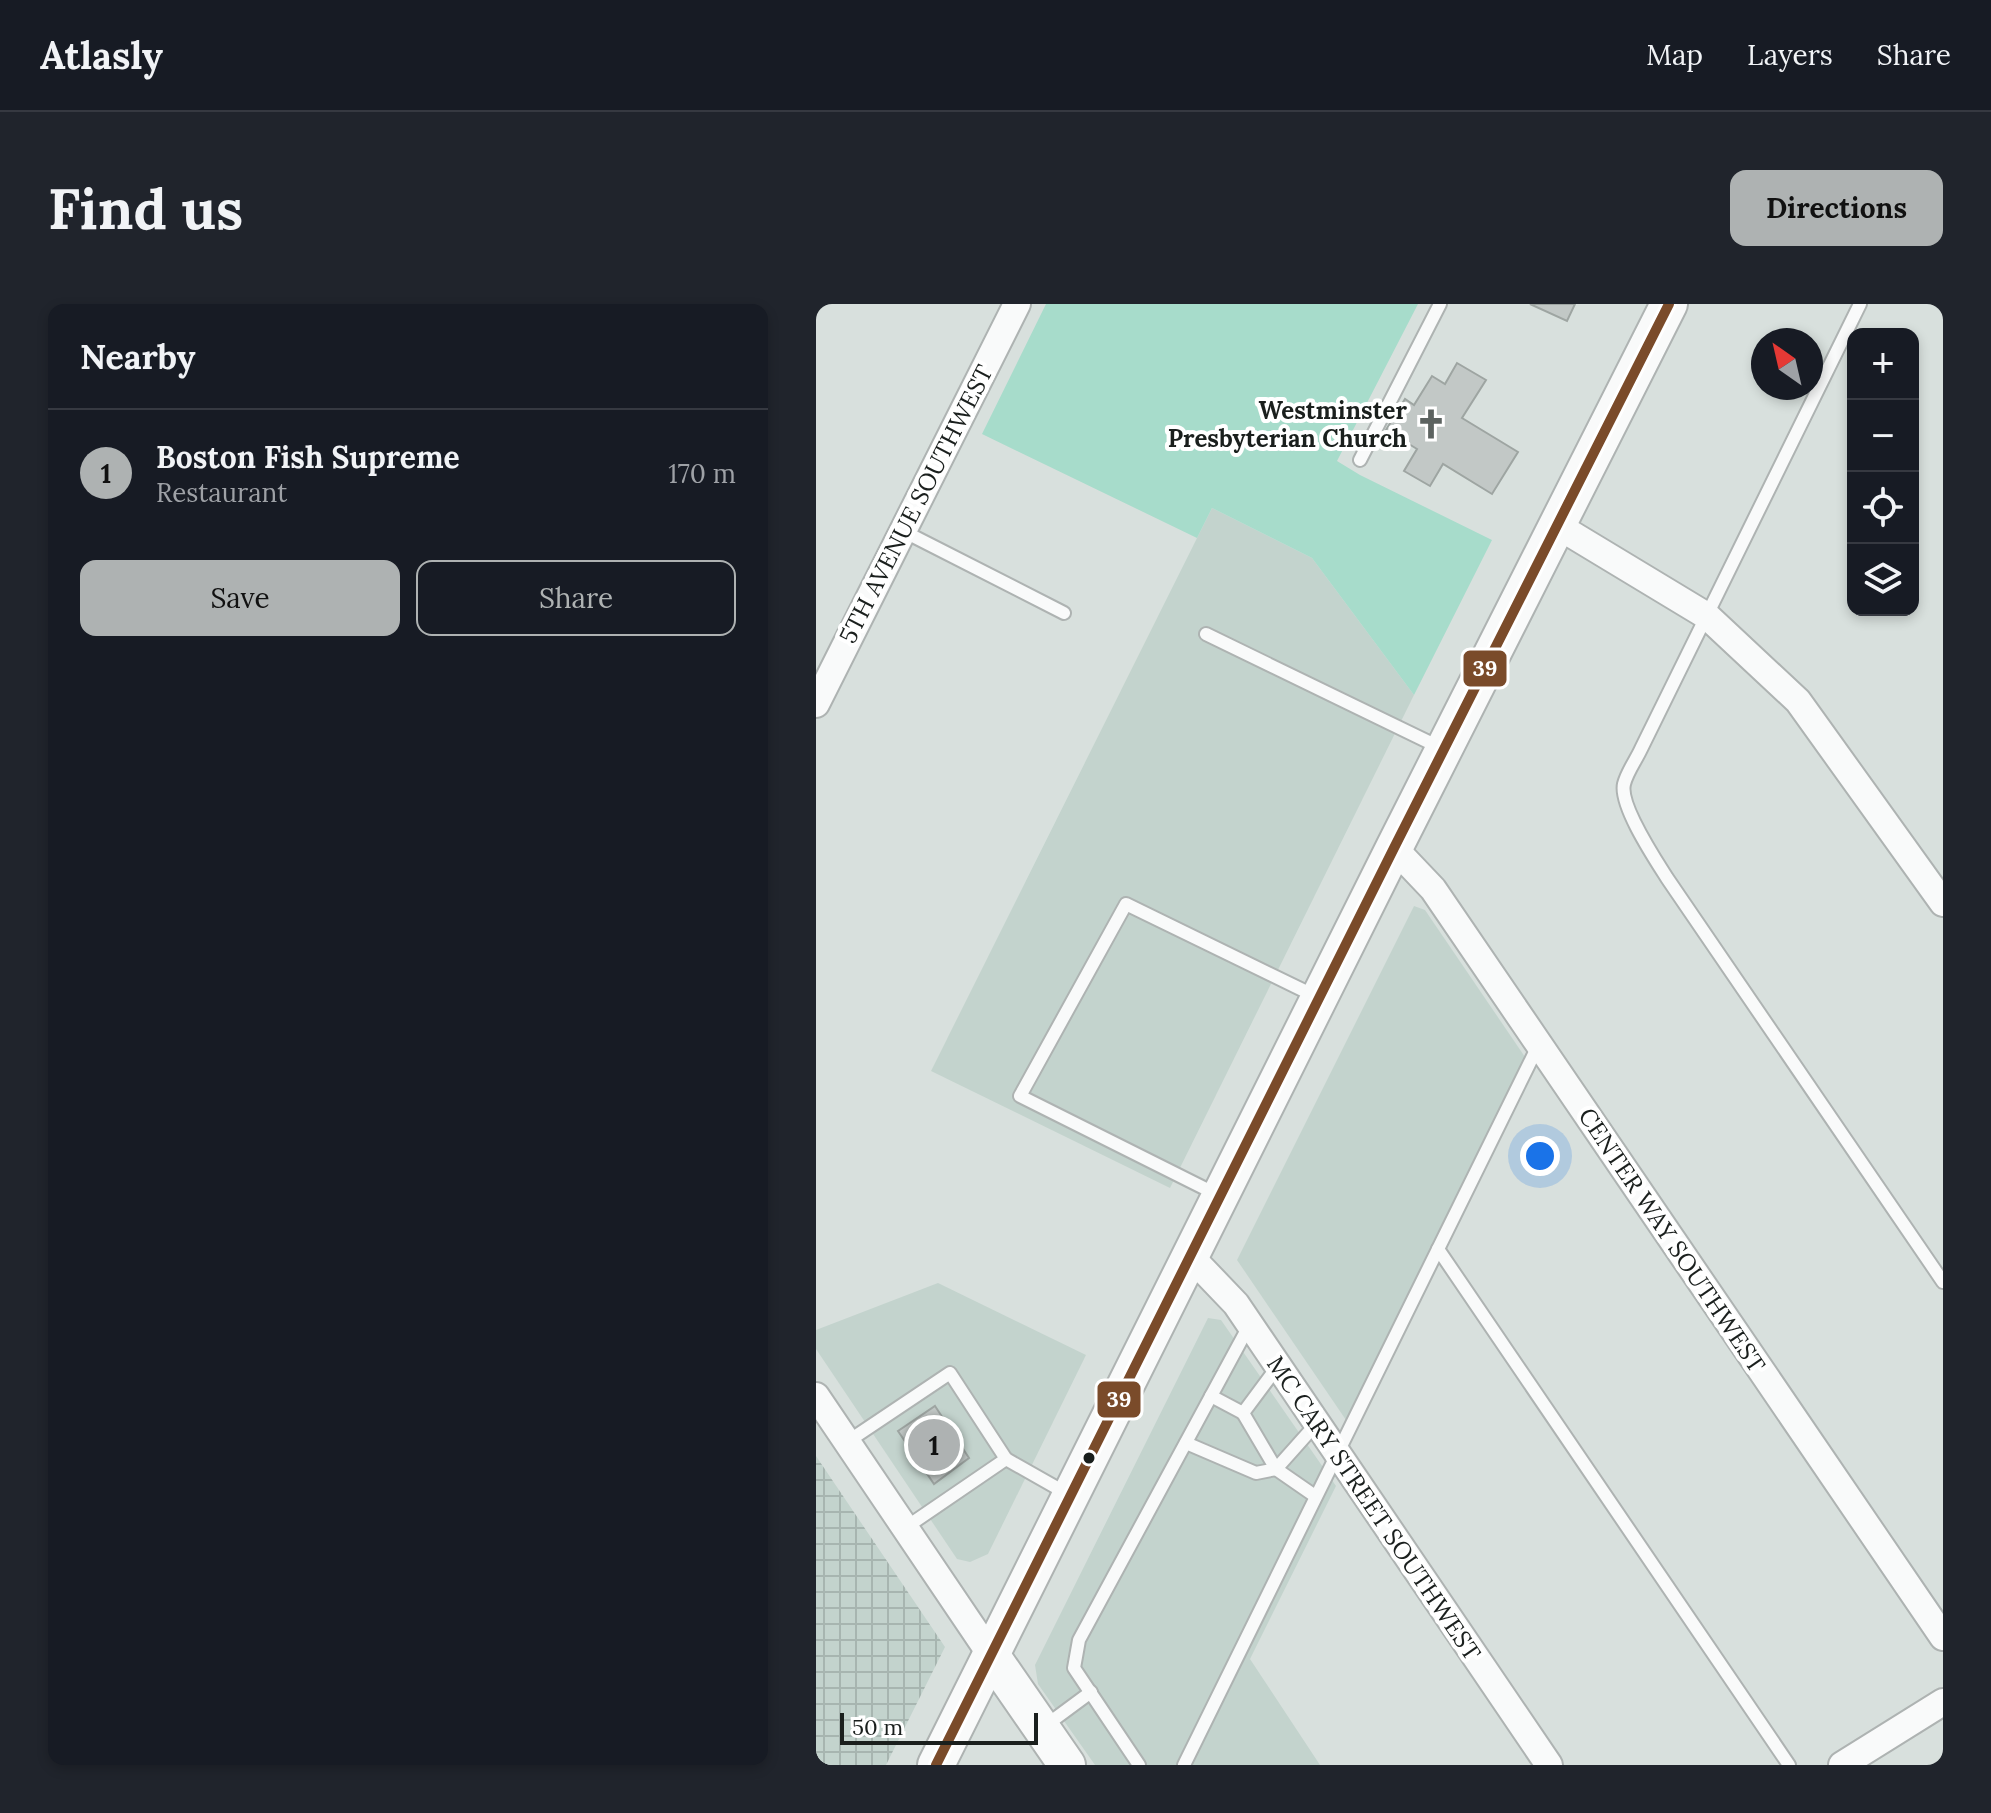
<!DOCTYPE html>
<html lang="en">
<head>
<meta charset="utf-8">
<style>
  :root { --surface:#171b24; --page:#20242c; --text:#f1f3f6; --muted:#9ea1a6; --line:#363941; --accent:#aeb2b2 }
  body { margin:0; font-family:Lora,serif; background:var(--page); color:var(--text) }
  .controls { position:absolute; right:24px; top:24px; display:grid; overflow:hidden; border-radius:16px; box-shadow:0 4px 12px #0003 }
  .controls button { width:72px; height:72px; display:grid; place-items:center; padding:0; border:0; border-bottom:2px solid var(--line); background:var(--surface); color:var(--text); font:40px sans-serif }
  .compass { position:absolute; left:935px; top:24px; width:72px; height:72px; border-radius:50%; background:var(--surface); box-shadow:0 4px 12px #0003; rotate:326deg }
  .scale { position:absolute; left:24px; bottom:20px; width:198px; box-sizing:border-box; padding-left:8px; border:4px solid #1a1f1d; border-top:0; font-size:22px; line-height:28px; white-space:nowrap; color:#1a1f1d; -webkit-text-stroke:6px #fff; paint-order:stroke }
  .you { position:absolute; left:724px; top:852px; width:28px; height:28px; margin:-20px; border:6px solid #fff; border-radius:50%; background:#1a73e8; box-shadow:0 0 0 12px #1a73e833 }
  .badge { display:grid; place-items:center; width:52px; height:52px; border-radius:50%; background:var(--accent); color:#111; font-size:26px; font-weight:700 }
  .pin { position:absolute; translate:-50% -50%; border:4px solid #fff; box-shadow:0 2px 8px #0006 }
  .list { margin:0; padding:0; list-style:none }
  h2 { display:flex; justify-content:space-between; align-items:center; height:104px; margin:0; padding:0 32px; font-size:34px }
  h2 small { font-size:26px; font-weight:400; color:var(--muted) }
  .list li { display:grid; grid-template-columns:52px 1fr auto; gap:24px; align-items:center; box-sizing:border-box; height:128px; padding:0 32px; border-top:2px solid var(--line) }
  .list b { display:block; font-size:30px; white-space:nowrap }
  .list p { margin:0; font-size:26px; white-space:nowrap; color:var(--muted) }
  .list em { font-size:26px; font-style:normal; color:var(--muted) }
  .actions { display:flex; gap:16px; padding:24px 32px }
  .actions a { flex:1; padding:18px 0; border:2px solid var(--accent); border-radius:16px; text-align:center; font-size:28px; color:var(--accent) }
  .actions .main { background:var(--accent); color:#111 }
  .icon { flex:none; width:44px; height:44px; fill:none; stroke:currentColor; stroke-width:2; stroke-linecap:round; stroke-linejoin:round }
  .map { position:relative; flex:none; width:1127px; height:1461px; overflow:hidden; border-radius:16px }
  header { display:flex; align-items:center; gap:48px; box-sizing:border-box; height:112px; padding:0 40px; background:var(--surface); border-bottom:2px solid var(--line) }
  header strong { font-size:38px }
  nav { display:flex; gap:44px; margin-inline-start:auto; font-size:28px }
  .intro { display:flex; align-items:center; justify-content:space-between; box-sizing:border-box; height:192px; padding:0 48px }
  h1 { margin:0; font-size:56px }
  .button { padding:20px 36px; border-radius:16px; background:var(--accent); color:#111; font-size:28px; font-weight:700 }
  main { display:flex; gap:48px; padding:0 48px }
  aside { flex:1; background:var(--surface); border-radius:16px; box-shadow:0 4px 12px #0003 }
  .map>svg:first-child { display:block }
</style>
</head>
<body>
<header>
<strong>Atlasly</strong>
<nav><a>Map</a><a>Layers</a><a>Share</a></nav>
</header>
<div class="intro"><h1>Find us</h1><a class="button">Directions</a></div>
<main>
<aside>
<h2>Nearby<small></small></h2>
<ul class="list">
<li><span class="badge">1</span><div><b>Boston Fish Supreme</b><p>Restaurant</p></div><em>170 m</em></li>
</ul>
<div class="actions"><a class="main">Save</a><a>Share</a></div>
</aside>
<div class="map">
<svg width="1127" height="1461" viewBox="0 0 1127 1461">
  <defs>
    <pattern id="industrial-grid" width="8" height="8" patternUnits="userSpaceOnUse" patternTransform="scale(2)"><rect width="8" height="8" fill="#c3d3cd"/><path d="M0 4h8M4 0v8" fill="none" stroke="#a7b5b0"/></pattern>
  </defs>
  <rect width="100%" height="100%" fill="#d8e0dd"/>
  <g fill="#c3d3cd">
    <polygon points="396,204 496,254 598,391 354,884 115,767"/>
    <polygon points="598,602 609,606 709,753 530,1116 421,956"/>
    <polygon points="122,979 270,1051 172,1250 154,1258 141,1255 0,1045 0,1026"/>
    <polygon points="392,1014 405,1016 520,1182 434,1355 504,1461 279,1461 222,1380 219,1361"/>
  </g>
  <polygon fill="url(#industrial-grid)" points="0,1152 129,1343 70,1461 0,1461"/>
  <polygon fill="#a7dccb" points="230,0 602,0 521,157 544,171 676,236 598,391 496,254 396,204 381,234 166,130"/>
  <g fill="#c2c8c6" stroke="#9ea5a2" stroke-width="2">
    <polygon points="714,0 759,0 751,17"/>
    <polygon points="641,59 670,76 646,114 702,148 676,190 627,160 614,182 588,167 601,145 570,126 589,95 598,101 616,72 629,80"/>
    <polygon points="119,1102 153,1154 118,1180 82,1127"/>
  </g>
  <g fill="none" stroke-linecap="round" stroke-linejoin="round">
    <g stroke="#aeb3b2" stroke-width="16">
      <g id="lane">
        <path d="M1044,0L825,445C820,456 811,468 808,480C803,501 839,555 851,574L1127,978"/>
        <polyline points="544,156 624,0"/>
        <polyline points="87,227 248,309"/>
        <polyline points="390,330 625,444"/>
        <polyline points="402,891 204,792 310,600 501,693"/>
        <polyline points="622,945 973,1461"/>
        <polyline points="462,1062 427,1109 460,1165 499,1192"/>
        <polyline points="395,1092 427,1109"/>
        <polyline points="31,1138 134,1069 190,1155 89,1224"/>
        <polyline points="370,1139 440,1169 460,1165 501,1119"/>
        <polyline points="190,1155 250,1189"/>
        <polyline points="229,1422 275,1388"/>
        <polyline points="323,1461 258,1364 263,1336 434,1020"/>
        <polyline points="368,1461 723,740"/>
      </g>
    </g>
    <g stroke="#aeb3b2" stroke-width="30">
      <g id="street">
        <polyline points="742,222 891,312 982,397 1127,599"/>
        <polyline points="0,400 201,0"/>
        <polyline points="578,544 617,585 1127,1333"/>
        <polyline points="375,953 420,1000 733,1461"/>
        <polyline points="0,1092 175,1351"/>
        <polyline points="1026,1461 1127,1398"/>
      </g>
    </g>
    <g stroke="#aeb3b2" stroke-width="40">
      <g id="secondary">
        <polyline points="175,1351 251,1461"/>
        <polyline points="120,1461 578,544 853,0"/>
      </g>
    </g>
    <use href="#lane" stroke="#f9fafa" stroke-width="12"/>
    <use href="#street" stroke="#f9fafa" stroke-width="26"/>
    <use href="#secondary" stroke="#f9fafa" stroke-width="36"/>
    <g stroke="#fff" stroke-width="16">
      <polyline id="bus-1" points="120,1461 578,544 853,0"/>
    </g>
    <use href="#bus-1" stroke="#7a4b2a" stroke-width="10"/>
  </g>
  <defs>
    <g id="church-bare" transform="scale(2.4)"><path d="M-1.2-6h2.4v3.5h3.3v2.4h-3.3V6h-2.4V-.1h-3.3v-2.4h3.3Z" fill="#5c6360" stroke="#fff" stroke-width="2.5" paint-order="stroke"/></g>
  </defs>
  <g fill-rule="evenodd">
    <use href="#church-bare" x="615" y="120"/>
  </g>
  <circle fill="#1a1f1d" stroke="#fff" stroke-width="3" cx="273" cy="1154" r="7"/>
  <g text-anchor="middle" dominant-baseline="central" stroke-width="8" stroke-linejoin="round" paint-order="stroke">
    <g font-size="24" font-weight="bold" fill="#1a1f1d" stroke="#fff" text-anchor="end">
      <text x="591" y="106">Westminster<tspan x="591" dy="28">Presbyterian Church</tspan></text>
    </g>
    <g font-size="24" fill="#1a1f1d" stroke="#fff">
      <text transform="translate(100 200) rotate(-63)">5TH AVENUE SOUTHWEST</text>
      <text transform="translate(856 936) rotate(56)">CENTER WAY SOUTHWEST</text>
      <text transform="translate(558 1204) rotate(56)">MC CARY STREET SOUTHWEST</text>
    </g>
  </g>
  <g stroke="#fff" stroke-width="3">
    <rect x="646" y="345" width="46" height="39" rx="8" fill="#7a4b2a"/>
    <rect x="280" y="1076" width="46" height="39" rx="8" fill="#7a4b2a"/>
  </g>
  <g font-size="22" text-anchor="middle" font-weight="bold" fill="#fff">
    <text x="669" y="372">39</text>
    <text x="303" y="1103">39</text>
  </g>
</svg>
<div class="controls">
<button>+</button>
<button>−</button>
<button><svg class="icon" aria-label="locate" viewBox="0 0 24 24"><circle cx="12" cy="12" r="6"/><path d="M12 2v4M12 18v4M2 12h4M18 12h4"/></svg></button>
<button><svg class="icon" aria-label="layers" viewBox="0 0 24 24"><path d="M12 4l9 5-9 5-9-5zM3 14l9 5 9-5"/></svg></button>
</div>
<svg class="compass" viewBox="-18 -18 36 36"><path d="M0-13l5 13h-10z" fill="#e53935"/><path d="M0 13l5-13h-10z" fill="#9ea1a6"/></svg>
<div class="scale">50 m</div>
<div class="you"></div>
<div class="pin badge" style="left:118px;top:1141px">1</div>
</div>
</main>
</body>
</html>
